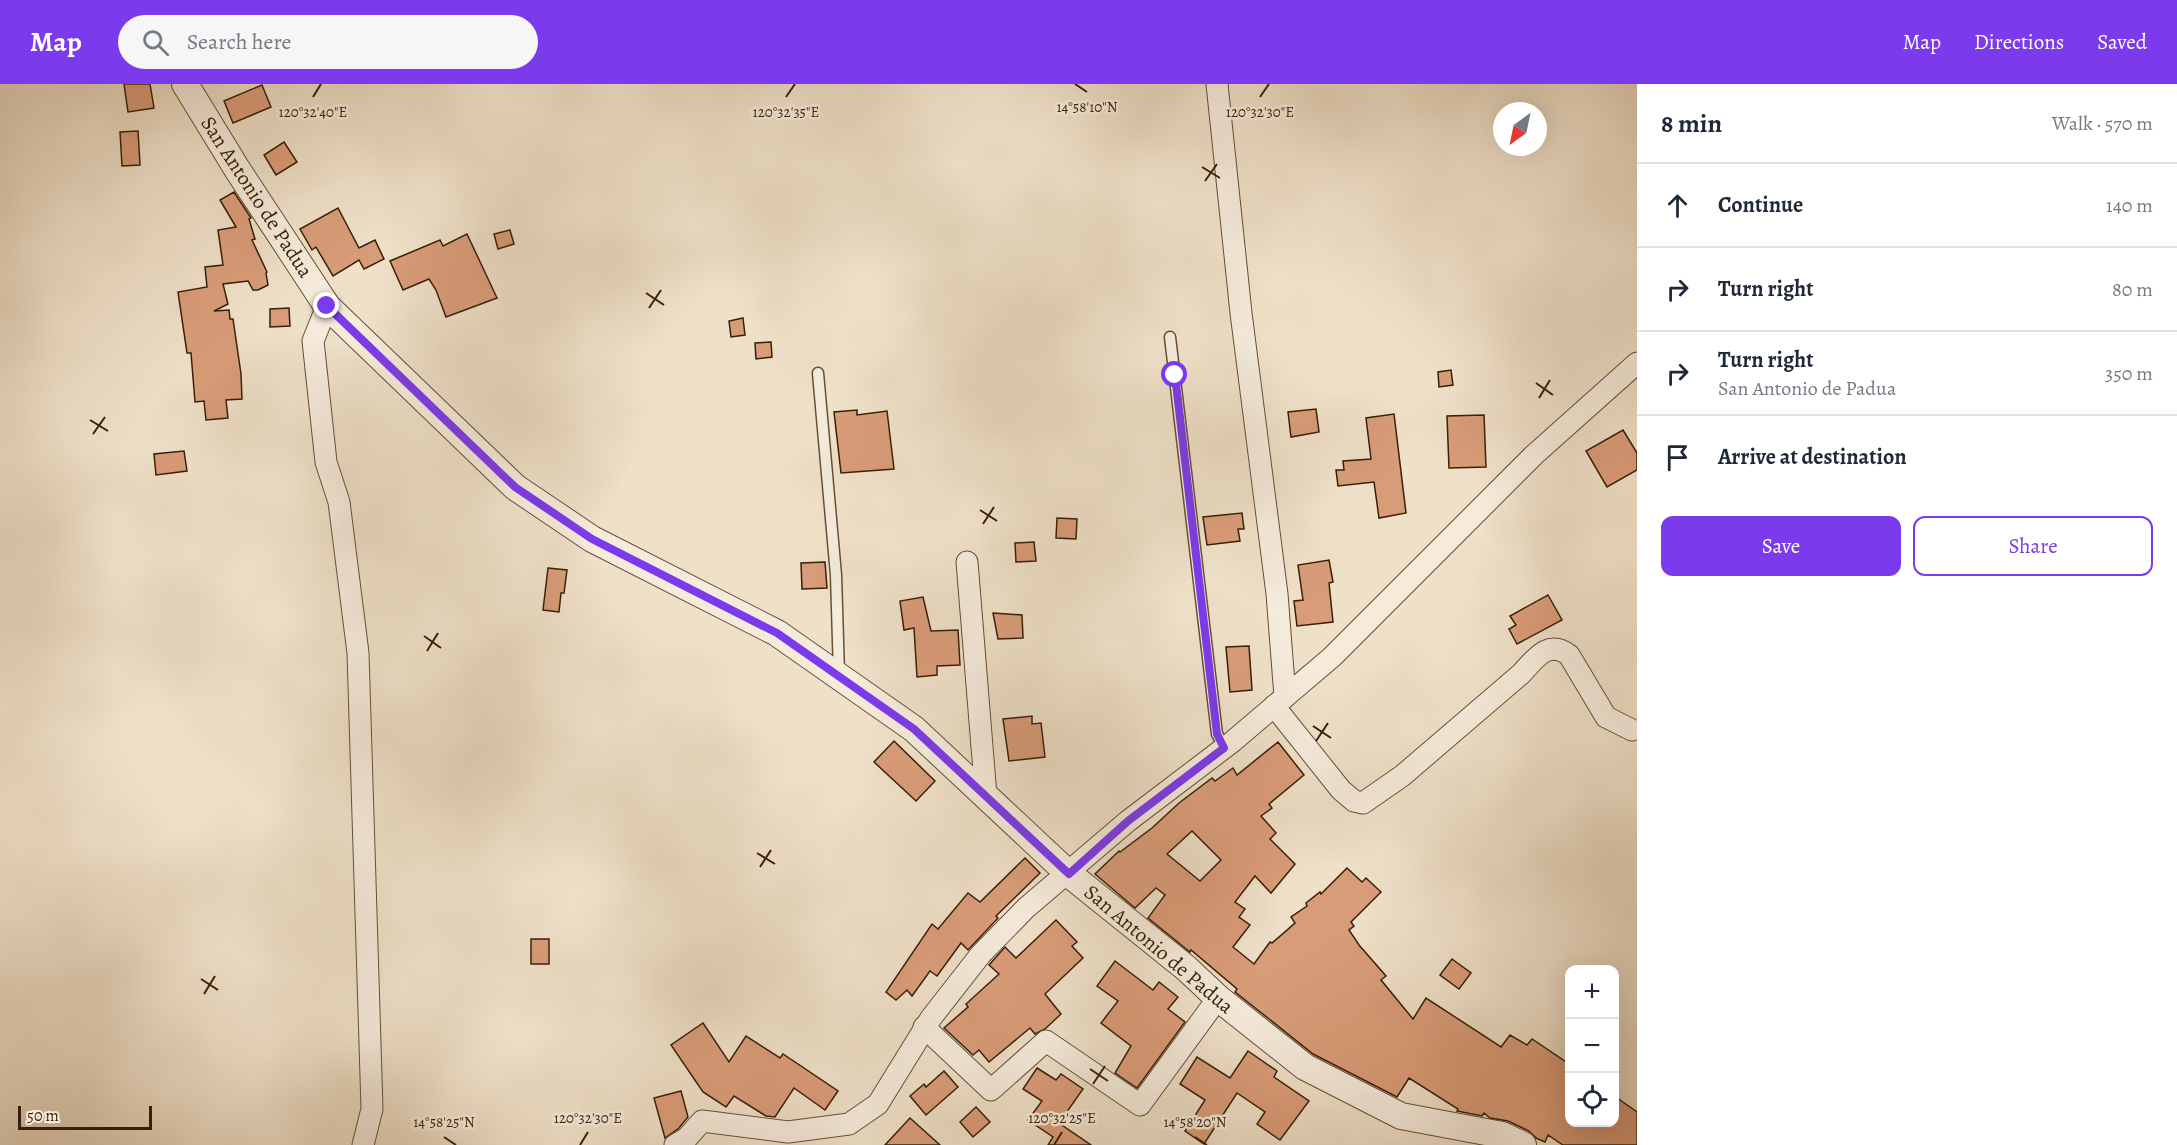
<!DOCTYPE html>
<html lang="en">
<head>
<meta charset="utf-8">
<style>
  :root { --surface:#fff; --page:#f6f6f7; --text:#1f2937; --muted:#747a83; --line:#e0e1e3; --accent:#7c3aed }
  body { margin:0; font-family:Alegreya,serif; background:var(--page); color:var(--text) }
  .controls { position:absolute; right:18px; bottom:18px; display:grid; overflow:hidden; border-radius:12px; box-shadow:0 6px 24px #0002 }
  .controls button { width:54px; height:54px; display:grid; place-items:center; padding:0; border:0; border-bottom:2px solid var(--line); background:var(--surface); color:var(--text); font:30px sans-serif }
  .compass { position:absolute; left:1493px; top:18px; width:54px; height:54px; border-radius:50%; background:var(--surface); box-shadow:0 6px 24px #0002; rotate:213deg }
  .scale { position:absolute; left:18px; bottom:15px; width:134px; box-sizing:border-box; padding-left:6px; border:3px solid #371f08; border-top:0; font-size:16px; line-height:21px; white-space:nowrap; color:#371f08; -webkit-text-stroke:4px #f5ebdb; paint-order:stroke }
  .stop { position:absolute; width:18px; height:18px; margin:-14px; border:4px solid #7c3aed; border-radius:50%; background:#fff }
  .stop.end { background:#7c3aed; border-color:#fff; box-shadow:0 2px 6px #0008 }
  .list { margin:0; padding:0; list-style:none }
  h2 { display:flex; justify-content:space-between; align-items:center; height:78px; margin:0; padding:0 24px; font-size:26px }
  h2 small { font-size:20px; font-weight:400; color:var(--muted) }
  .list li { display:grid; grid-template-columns:39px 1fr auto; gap:18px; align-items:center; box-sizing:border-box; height:84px; padding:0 24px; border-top:2px solid var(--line) }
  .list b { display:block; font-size:22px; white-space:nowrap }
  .list p { margin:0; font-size:20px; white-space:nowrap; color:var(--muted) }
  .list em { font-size:20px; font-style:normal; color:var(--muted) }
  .actions { display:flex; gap:12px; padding:18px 24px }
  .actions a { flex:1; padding:14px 0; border:2px solid var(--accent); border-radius:12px; text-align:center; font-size:21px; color:var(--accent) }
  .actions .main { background:var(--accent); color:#fff }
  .icon { flex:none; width:33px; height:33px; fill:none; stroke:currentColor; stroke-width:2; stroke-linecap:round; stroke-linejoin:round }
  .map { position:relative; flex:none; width:1637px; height:1061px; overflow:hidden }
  header { display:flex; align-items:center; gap:36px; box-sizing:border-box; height:84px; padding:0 30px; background:var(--accent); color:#fff }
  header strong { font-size:28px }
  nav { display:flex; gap:33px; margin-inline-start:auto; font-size:21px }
  .search { width:420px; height:54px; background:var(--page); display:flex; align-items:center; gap:15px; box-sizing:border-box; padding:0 21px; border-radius:33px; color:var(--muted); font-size:22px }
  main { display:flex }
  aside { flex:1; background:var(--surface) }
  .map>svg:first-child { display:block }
</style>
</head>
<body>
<header>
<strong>Map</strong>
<div class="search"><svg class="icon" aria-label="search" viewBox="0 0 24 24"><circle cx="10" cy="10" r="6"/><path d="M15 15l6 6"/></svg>Search here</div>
<nav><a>Map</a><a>Directions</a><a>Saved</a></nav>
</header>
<main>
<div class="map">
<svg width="1637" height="1061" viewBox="0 0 1637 1061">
  <rect width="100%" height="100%" fill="#efe0c8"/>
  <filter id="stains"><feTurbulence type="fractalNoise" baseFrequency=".00333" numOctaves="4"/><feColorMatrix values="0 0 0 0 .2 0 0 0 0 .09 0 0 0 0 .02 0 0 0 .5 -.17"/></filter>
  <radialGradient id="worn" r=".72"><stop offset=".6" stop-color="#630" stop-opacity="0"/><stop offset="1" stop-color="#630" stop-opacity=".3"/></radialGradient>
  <g fill="#d99c78" stroke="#371f08" stroke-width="1.5" fill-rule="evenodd">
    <polygon points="124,0 150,0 154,24 128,28"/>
    <polygon points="262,1 271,23 233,39 224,17"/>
    <polygon points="138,47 140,81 122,82 120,48"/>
    <polygon points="284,58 297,78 276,91 264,71"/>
    <polygon points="234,108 251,134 249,135 255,155 252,156 267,188 266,189 268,201 258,206 253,206 248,197 223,200 228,220 214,227 229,226 230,235 233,235 241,290 242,315 226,316 228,334 206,336 204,317 195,318 191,269 187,269 178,208 207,203 205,183 223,181 218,146 236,143 220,116"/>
    <polygon points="338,124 359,164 375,156 384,175 364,185 359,176 333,192 316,163 312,166 300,145"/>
    <polygon points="510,146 514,160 498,165 494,150"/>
    <polygon points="467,150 497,214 446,233 436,206 429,195 403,206 390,177 440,156 443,162"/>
    <polygon points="289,224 290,242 270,243 270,225"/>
    <polygon points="743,234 745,251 731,253 729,237"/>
    <polygon points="771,258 772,273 756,275 755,259"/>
    <polygon points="1451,286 1453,301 1439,303 1438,288"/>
    <polygon points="1316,325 1319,348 1291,353 1288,328"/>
    <polygon points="857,326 857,331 887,327 894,385 841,389 834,328"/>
    <polygon points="1394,330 1406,429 1379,434 1374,398 1338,402 1336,386 1344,386 1343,377 1371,375 1366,334"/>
    <polygon points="1484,331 1486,383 1449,384 1447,332"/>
    <polygon points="1623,346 1637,369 1637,386 1607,403 1586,367"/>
    <polygon points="184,367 187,387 156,391 154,370"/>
    <polygon points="1242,429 1244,445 1238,445 1240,457 1207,461 1203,433"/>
    <polygon points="1057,434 1077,435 1076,455 1056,454"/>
    <polygon points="1034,458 1036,477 1016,478 1015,459"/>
    <polygon points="1329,476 1333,498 1329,499 1333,538 1297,542 1294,517 1303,516 1298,481"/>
    <polygon points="825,478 827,504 802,505 801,479"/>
    <polygon points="548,484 567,486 564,509 561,509 559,528 543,526"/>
    <polygon points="1548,511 1562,536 1517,560 1509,545 1516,541 1510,532"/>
    <polygon points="923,513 931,547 958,546 960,581 937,582 937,591 917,593 914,544 904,546 900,517"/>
    <polygon points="993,529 1022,531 1023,554 998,555"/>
    <polygon points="1249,562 1252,606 1230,608 1226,563"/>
    <polygon points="1032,632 1032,640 1041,639 1045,673 1009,677 1003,635"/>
    <polygon points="894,657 935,697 916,717 874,678"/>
    <path d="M1278,658L1304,691L1269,720L1272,724L1261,732L1276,749L1270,755L1295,780L1271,809L1255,792L1235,818L1245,825L1239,833L1250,841L1233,863L1254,880L1270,858L1272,859L1295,839L1291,833L1307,822L1306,819L1320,808L1321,810L1347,784L1362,798L1366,794L1381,808L1351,838L1354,842L1349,846L1359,861L1386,892L1381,896L1413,935L1426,914L1501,963L1510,951L1527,961L1532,955L1569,980V1038H1614V1012L1637,1028V1061H1563L1548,1051L1545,1058L1536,1054L1529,1047L1508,1037L1490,1034L1484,1029L1482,1032L1457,1027L1458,1025L1409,994L1397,1013L1313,970L1235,908L1237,905L1191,866L1190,868L1148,834L1165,811L1156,804L1135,824L1095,790L1119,767L1120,768L1152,744L1179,719L1212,694L1215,697L1233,684L1237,691ZM1192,747L1221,776L1200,797L1167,770Z"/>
    <polygon points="1025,774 1040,789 996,832 998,834 968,866 961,859 937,892 930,887 912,912 907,906 896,916 886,908 932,840 938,845 968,809 980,818"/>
    <polygon points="1056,836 1077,858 1072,862 1083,874 1045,910 1061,930 1045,945 1035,950 1030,944 989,978 979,966 973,971 944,944 968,923 966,920 999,890 989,881 1005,863 1016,874"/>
    <rect x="531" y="855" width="18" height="25"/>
    <polygon points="1452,875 1471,889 1459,905 1440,891"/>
    <polygon points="1115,877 1153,906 1159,898 1178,913 1168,925 1185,938 1137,1004 1115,989 1131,962 1101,939 1118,917 1097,902"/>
    <polygon points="703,939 729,978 746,952 780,974 783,970 838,1007 825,1026 794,1004 775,1033 766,1032 734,1012 726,1023 703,1008 671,961"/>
    <polygon points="1248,967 1277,987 1274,993 1309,1017 1280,1056 1257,1040 1265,1028 1237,1009 1204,1060 1185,1047 1205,1016 1180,1000 1197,973 1230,994"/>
    <polygon points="1037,984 1056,996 1061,990 1083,1005 1059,1039 1091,1061 1048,1061 1053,1053 1028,1036 1042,1017 1023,1005"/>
    <polygon points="944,987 958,1003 926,1031 910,1012 924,1000 926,1003"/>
    <polygon points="681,1007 688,1033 679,1044 665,1054 654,1014"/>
    <polygon points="976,1023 990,1038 973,1053 960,1038"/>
    <polygon points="910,1034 940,1061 885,1061"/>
  </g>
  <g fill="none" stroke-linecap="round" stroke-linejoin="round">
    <g stroke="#654f38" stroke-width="13">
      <g id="service">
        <polyline points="1170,253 1217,650 1225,664"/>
        <polyline points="818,289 836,491 839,590"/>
      </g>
    </g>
    <g stroke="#654f38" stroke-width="23">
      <g id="minor">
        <polyline points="1217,0 1241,229 1277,510 1285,613"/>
        <polyline points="327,222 313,257 326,378 339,418 358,569 372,1025 363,1061"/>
        <polyline points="967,478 986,712"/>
        <path d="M1274,622L1341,706L1354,717L1363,719L1402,692L1521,590C1535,575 1548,555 1569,571L1606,633L1632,646"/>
        <polyline points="924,943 991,1006 1046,957 1140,1021 1218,914"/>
        <polyline points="675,1061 687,1054 702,1037 788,1048 849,1040 878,1020 931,934 981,870 1026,824 1128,737 1232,658 1332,573 1534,371 1637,279"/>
      </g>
    </g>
    <g stroke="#654f38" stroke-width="28">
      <polyline id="tertiary" points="185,0 237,85 327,222 515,403 592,455 777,549 914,645 1069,790 1186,884 1218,914 1305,983 1401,1032 1502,1051 1523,1061"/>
    </g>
    <use href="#service" stroke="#f5ebdb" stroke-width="10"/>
    <use href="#minor" stroke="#f5ebdb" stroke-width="21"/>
    <use href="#tertiary" stroke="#f5ebdb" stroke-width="26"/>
  </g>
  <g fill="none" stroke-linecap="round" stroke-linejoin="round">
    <polyline stroke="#7c3aed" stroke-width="8" points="327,222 515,403 592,455 777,549 914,645 1069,790 1128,737 1224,664 1217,650 1175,291"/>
  </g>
  <path fill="none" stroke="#371f08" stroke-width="2" d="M1075,0L1087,8M313,13L321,0M786,13L795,0M1260,13L1269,0M1202,83L1220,94M1205,97L1217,80M646,209L664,221M649,224L661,206M1536,299L1553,311M1539,314L1550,296M90,336L108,347M93,350L105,333M980,426L997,437M983,440L994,423M424,552L441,564M427,567L438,549M1313,642L1331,654M1316,657L1328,639M757,769L775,780M760,783L771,766M201,895L218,906M204,910L215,892M1090,985L1108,997M1093,1000L1105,982M444,1053L456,1061M1195,1053L1207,1061M580,1061L588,1048M1054,1061L1062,1048"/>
  <g text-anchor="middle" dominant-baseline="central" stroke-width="5" stroke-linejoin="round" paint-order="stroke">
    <g font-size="21" fill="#371f08" stroke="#f5ebdb">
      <text transform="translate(257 113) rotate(57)">San Antonio de Padua</text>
      <text transform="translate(1159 865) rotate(40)">San Antonio de Padua</text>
    </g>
  </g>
  <g font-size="15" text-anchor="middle" fill="#371f08" stroke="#f5ebdb" stroke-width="5" stroke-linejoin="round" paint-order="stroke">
    <text x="1087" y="28">14°58'10"N</text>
    <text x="313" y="33">120°32'40"E</text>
    <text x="786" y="33">120°32'35"E</text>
    <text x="1260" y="33">120°32'30"E</text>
    <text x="588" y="1039">120°32'30"E</text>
    <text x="1062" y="1039">120°32'25"E</text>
    <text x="444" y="1043">14°58'25"N</text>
    <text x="1195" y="1043">14°58'20"N</text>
  </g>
  <rect width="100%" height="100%" filter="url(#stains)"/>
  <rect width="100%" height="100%" fill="url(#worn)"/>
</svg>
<div class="controls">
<button>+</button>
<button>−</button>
<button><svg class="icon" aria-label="locate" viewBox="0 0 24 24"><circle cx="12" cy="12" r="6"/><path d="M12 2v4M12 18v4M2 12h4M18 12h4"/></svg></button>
</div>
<svg class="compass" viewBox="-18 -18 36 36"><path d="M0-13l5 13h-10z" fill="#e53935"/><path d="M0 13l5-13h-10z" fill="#747a83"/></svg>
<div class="scale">50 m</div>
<div class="stop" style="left:1175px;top:291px"></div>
<div class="stop end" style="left:327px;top:222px"></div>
</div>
<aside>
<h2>8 min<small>Walk · 570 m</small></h2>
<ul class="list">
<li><svg class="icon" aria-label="ahead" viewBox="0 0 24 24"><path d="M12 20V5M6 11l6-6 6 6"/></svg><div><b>Continue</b></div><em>140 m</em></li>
<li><svg class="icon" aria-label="right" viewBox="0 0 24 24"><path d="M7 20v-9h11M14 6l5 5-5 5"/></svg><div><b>Turn right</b></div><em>80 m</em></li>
<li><svg class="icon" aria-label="right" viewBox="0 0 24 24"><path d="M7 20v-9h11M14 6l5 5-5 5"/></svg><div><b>Turn right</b><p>San Antonio de Padua</p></div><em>350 m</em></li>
<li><svg class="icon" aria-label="arrive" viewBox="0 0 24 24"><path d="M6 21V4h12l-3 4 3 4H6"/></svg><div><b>Arrive at destination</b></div></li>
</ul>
<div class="actions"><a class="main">Save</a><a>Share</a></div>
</aside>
</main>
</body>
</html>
